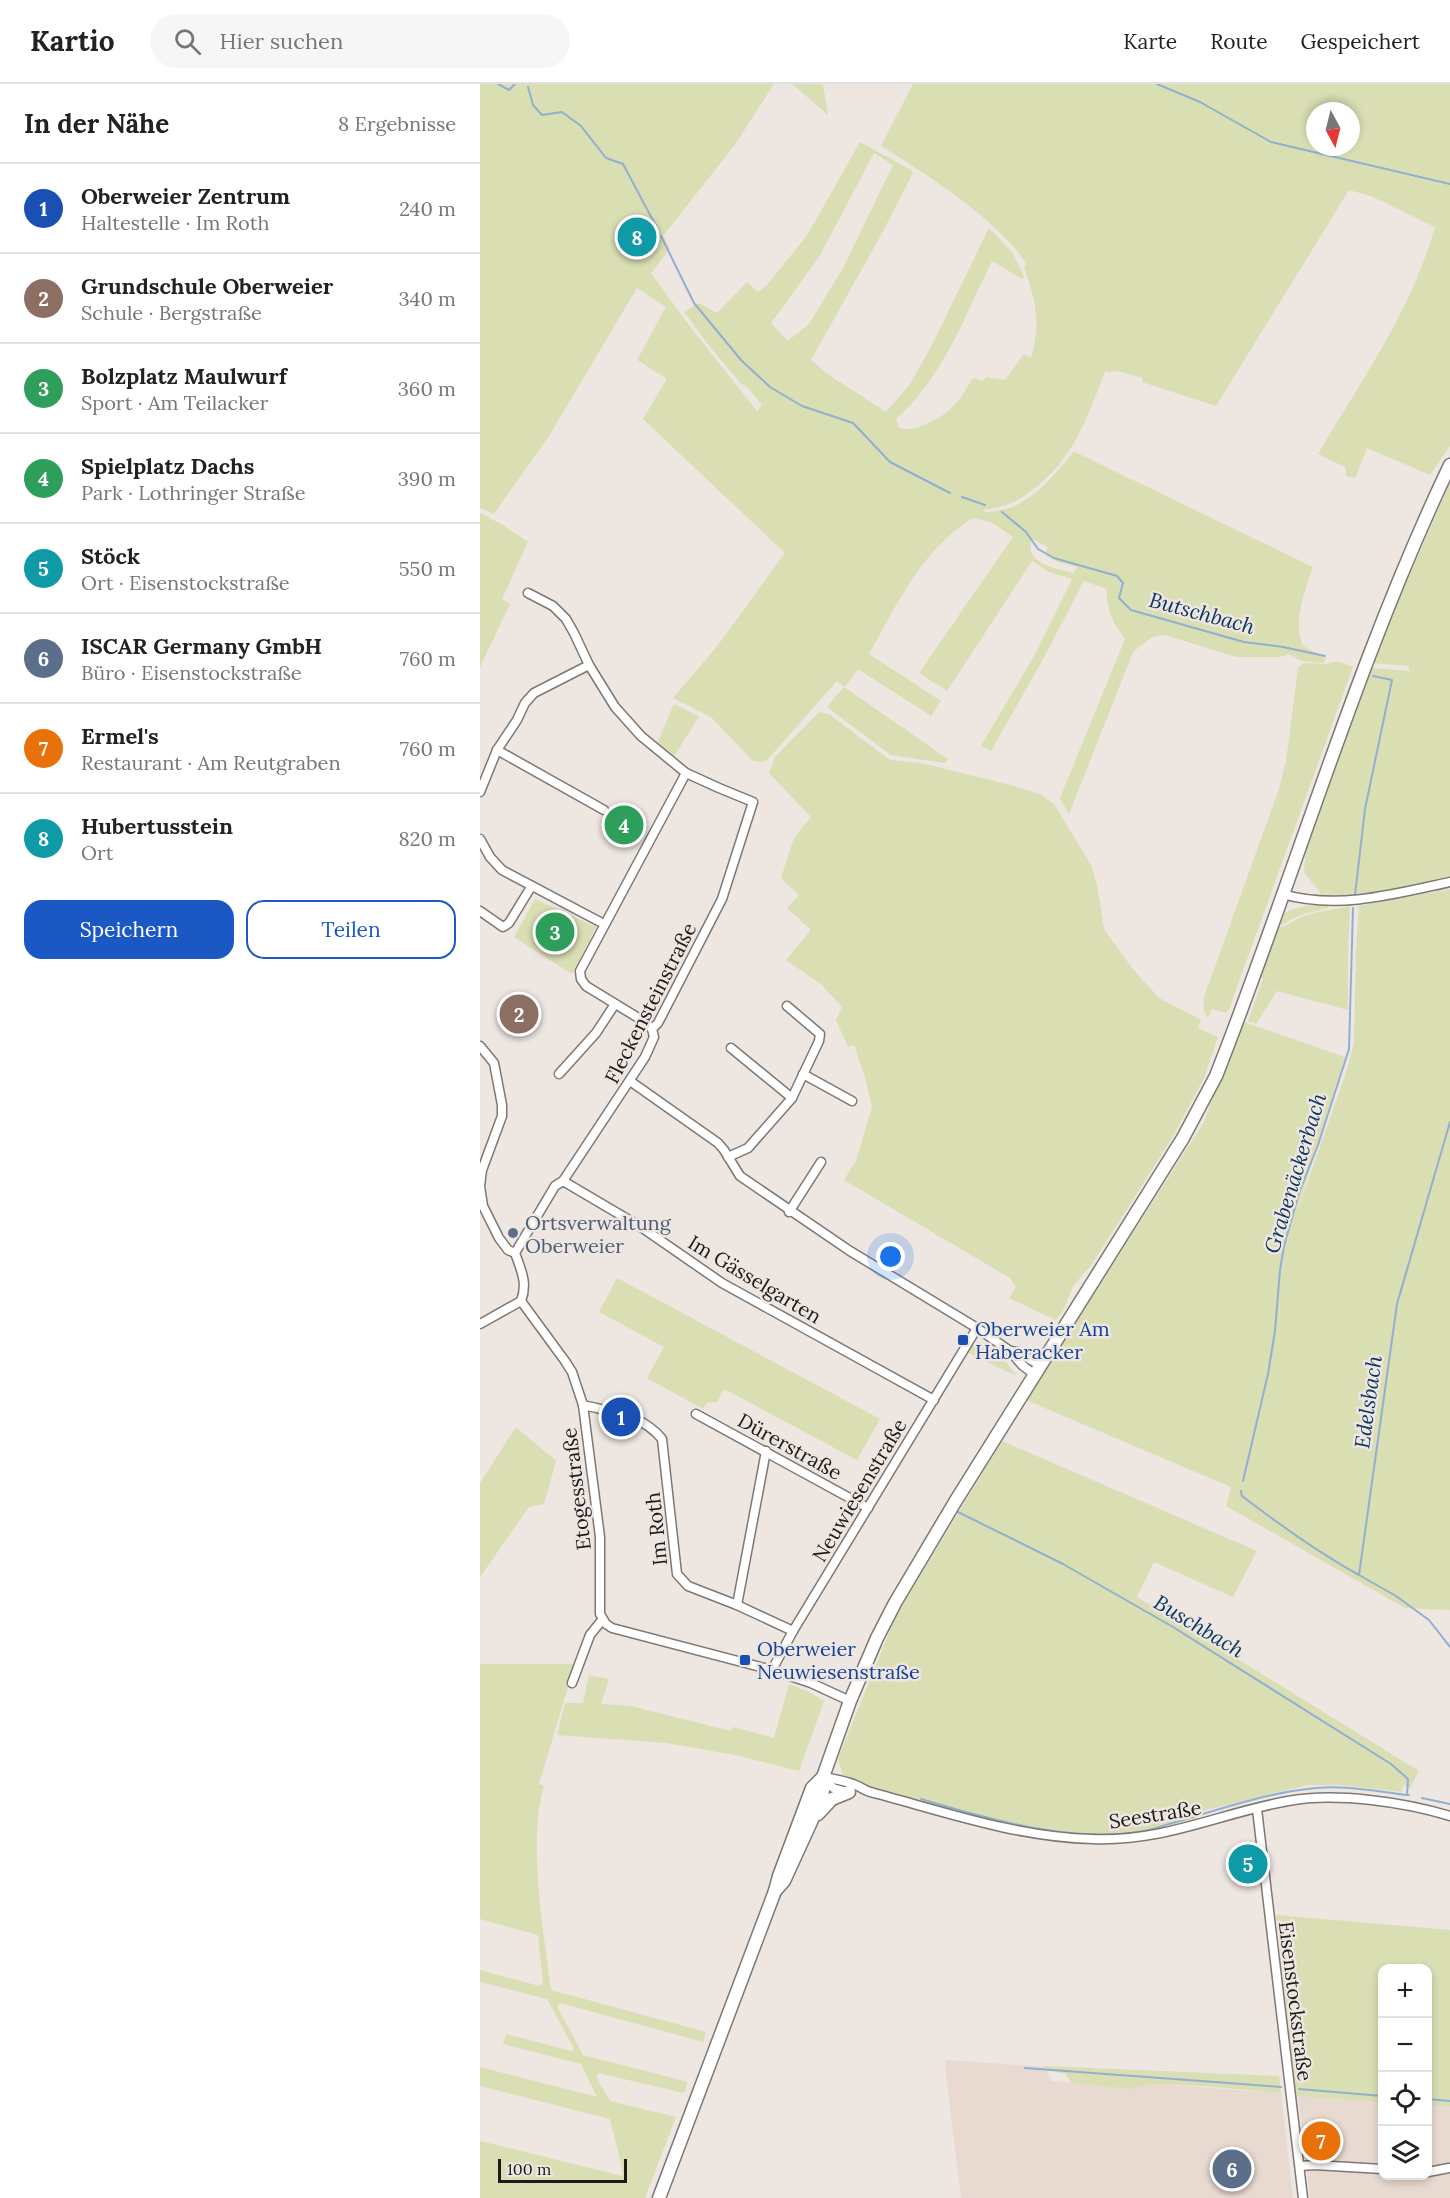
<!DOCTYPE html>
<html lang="de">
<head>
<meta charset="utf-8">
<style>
  :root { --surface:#fff; --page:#f6f6f6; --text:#222; --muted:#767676; --line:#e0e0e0; --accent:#1c58c4 }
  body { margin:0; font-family:Lora,serif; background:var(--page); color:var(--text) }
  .controls { position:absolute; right:18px; bottom:18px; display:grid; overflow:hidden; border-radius:12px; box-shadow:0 3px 9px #0003 }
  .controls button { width:54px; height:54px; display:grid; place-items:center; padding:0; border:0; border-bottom:2px solid var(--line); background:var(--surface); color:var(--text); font:30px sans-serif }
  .compass { position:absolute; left:826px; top:18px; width:54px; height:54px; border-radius:50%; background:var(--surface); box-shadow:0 3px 9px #0003; rotate:173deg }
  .scale { position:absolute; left:18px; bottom:15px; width:129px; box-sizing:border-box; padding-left:6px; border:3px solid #1d1b1a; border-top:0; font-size:16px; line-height:21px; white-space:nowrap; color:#1d1b1a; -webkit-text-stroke:4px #ede6e1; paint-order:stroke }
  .you { position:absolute; left:411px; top:1173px; width:21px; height:21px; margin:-15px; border:4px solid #fff; border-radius:50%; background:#1a73e8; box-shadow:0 0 0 9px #1a73e833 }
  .badge { display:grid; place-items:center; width:39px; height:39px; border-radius:50%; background:var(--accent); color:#fff; font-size:20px; font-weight:700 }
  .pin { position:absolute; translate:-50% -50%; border:3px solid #fff; box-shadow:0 2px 6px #0006 }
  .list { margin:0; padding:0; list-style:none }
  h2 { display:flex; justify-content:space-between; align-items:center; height:78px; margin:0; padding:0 24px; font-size:26px }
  h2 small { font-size:20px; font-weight:400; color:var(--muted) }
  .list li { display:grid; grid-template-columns:39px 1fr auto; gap:18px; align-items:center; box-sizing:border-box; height:90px; padding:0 24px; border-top:2px solid var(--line) }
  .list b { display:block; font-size:22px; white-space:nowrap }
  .list p { margin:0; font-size:20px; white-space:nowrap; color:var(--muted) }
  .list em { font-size:20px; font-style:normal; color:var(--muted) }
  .actions { display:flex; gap:12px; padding:18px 24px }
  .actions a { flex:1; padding:14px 0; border:2px solid var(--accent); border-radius:18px; text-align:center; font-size:21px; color:var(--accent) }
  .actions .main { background:var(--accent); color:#fff }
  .icon { flex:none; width:33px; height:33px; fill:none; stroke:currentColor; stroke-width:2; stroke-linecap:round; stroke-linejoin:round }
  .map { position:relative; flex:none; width:970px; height:2114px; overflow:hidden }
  header { display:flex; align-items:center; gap:36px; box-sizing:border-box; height:84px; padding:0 30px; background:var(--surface); border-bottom:2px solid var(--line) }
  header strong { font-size:28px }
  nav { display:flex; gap:33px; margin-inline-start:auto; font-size:21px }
  .search { width:420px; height:54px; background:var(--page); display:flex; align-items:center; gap:15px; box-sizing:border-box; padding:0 21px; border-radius:33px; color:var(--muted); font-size:22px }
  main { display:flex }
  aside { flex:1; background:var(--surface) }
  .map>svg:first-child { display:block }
</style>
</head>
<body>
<header>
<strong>Kartio</strong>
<div class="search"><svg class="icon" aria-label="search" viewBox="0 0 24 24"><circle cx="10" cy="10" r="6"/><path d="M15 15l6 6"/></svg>Hier suchen</div>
<nav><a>Karte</a><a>Route</a><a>Gespeichert</a></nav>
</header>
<main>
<aside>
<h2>In der Nähe<small>8 Ergebnisse</small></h2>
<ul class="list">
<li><span class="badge" style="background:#1a4fb4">1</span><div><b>Oberweier Zentrum</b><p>Haltestelle · Im Roth</p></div><em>240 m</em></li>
<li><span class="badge" style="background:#8d6e63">2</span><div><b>Grundschule Oberweier</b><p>Schule · Bergstraße</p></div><em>340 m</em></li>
<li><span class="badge" style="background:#2e9e5b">3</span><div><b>Bolzplatz Maulwurf</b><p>Sport · Am Teilacker</p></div><em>360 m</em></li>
<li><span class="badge" style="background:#2e9e5b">4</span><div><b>Spielplatz Dachs</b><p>Park · Lothringer Straße</p></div><em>390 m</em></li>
<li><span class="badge" style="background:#0f9aa8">5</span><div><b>Stöck</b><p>Ort · Eisenstockstraße</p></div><em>550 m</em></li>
<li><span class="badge" style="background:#5c6f8a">6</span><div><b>ISCAR Germany GmbH</b><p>Büro · Eisenstockstraße</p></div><em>760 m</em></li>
<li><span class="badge" style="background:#e8710a">7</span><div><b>Ermel's</b><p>Restaurant · Am Reutgraben</p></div><em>760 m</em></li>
<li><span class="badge" style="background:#0f9aa8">8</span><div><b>Hubertusstein</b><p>Ort</p></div><em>820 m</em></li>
</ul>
<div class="actions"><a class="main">Speichern</a><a>Teilen</a></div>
</aside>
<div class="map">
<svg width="970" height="2114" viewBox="0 0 970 2114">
  <rect width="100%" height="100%" fill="#ede6e1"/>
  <g fill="#e8dad1">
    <polygon points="467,1976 566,1983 571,1997 651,2005 656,2002 687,2001 801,2009 813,2114 481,2114 465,1983"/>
    <polygon points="818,2012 902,2018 902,2092 948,2092 948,2021 970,2023 970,2114 830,2114"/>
  </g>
  <g fill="#dadeb3" fill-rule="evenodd">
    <path d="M0,0H294L254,62L183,152L190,165L171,189L211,244L277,327L282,321L267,303L261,300L227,259L204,228L219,219L237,229L267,198L278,208L287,201L328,150L380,58L431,86L433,89L401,151L331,276L346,289L406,328L430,300L452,261L509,144L532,168L544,193L542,195L512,177C485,231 463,294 416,335L419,344C429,347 437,344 446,340C472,329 479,317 493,294L502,297L507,293L525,296L544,270L551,274C561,239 556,217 544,183L546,179C518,136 445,89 401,62L433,0H970V362L950,391L887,364L875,394L866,392V385L863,382L838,370C881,297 932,226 955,143L891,112L869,106L736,322L662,298L663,294L637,287L628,289L626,286C609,327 597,368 562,398C552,406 542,415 531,419C522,423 512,424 504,426L505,429C513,427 525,426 533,423C558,411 578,388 594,367L595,368L833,483C825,508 812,536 823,562L846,574L843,579L822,577L809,570L799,573H756L685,551L672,553L653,568L589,730L580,714L645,555C633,538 626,526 627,505L604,497L562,577L511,667L501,662L554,572L592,495L569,488L552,477L467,607L439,589L533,453L511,438L493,434C443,464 417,520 389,570L461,617L451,632L378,585L365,603L357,597L288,675L283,678L273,677L231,633L193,614L238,561L305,469L163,335L187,295L157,276L186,223L157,204L69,352L14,430L0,424ZM835,27H871V63H835ZM394,69L413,81L363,184L329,240L308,257L291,239L339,173ZM553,455L567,463L566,472L578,478L597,483L594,489C582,486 556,482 551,468C550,464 551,461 551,458Z"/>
    <polygon points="312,0 343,0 348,31"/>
    <path d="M970,399V794C928,804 884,815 841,810L824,788L826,766L890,584L930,587L928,582L891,579Z"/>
    <polygon points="0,429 23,441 48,458 22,515 30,520 0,583"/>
    <path d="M856,577L873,583L749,925L746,929L732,925L728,934C722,926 723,920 725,910L799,705L806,677L818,584L824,579L848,580Z"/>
    <polygon points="364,603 468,675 465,679 411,671 347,623"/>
    <polygon points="194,620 219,633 194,672 178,658"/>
    <polygon points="339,628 349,630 410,676 441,679 531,701 560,710 574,720 611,781 617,801 624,845 652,884 679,914 721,936 718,944 738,953 724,994 692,1054 612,1180 593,1202 583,1227 576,1236 529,1214 536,1203 530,1194 364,1096 376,1077 392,1023 385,993 374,961 368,963 356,936 362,923 342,901 306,876 331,846 307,824 319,811 301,794 314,754 331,733 289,689 295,673"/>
    <polygon points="970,805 970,1526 925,1524 746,1422 751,1403 546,1316 724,1038 761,937 865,973 816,1130 867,986 874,958 876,867 879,822"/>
    <polygon points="55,815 116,843 92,890 34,853"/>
    <path d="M835,821L848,822V824L820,831L801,841L796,839C804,825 820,823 835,821Z"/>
    <path d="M870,822L868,870V926L797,907L776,940L768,937L783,895L778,892L795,843C805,845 809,839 817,835C834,827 853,826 870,822Z"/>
    <polygon points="137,1194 400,1335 377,1376 244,1305 237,1318 227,1319 223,1325 167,1294 184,1263 119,1228"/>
    <path d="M499,1259C517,1262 526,1279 537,1292L488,1269L491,1262Z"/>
    <polygon points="36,1343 76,1377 64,1420 49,1423 0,1493 0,1399"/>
    <polygon points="522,1357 777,1467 753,1513 674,1478 657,1513 939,1687 930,1704 923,1700 922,1708 861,1701 828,1701 718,1728 716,1739 663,1750 603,1752 575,1749 506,1737 386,1701 363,1691 358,1675 416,1532"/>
    <path d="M0,1580H95L59,1700L64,1702C47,1758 64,1847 71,1906L226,1948L223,1958L80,1919L77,1922L103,1971L208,1998L204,2009L118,1989L117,1995L130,2017L196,2033L165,2114H0V2057L143,2092L141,2079L130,2035L0,2002V1983L117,2013L101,1980L23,1960L26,1950L91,1967L94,1965L67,1915L0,1898V1886L59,1902L63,1899L58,1851L0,1835Z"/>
    <polygon points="109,1591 129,1595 121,1620 151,1622 251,1647 253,1643 294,1654 309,1600 329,1608 344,1617 319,1687 255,1671 186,1659 77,1651 85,1619 103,1619"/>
    <polygon points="796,1831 970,1846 970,2023 948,2021 948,1884 902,1884 902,2018 816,2012"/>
    <path d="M565,1982L799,1992L801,2009C771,2007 674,1994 651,2005L591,1999L586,1990L567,1986Z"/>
  </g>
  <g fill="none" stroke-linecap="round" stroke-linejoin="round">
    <g stroke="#91afd1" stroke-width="2">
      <polyline points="18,0 29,6 35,0"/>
      <polyline points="677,0 720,18 791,58 970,100"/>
      <polyline points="48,3 53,21 62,31 82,28 101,42 126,74 143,80 177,144"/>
      <polyline points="181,152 214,219 261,276 290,303 322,322 373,339 410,378 470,409"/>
      <polyline points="482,413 505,421"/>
      <polyline points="522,428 546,448 558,465 574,474 637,492 643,499 639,514 651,526 764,558 803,563 845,572"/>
      <polyline points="875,811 885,725 912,596 893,592"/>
      <polyline points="970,1038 917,1220 879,1491 916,1512 949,1536 970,1563"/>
      <polyline points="763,1397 788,1290 795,1247 800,1186 804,1162 819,1109 838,1061 869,965 873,824"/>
      <path d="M761,1407L762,1412C800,1441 837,1468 879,1491"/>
      <polyline points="474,1426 583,1480 693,1543 911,1680 928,1695 927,1711 929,1711"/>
      <polyline points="942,1714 970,1720"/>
      <path d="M441,1715C507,1735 596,1760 664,1747C676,1745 688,1740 699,1737C741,1725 784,1710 827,1705C859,1700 894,1707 926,1711"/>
      <polyline points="545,1984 801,2003"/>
      <polyline points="819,2005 902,2012"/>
      <polyline points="948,2015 970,2017"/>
    </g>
    <g stroke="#7e7874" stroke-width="11">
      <g id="minor">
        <polyline points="17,666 124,726"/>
        <polyline points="0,708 17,666 37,636 45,619 54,609 109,581"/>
        <polyline points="0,755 10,773 22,786 124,840"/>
        <path d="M802,810C858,826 915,810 970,798"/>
        <polyline points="0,827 23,843 29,839 51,803"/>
        <polyline points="172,945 165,938 106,902 101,895 100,887 206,689"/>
        <polyline points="0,962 14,979 22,1021 22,1032 2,1086 0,1102 3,1122 19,1154 28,1166 35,1169"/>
        <polyline points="251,964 312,1014"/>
        <polyline points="79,990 116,949 135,920"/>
        <polyline points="323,990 372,1017"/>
        <polyline points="150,997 238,1059 244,1066 260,1092 370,1167 497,1244 530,1267 542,1281 555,1291"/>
        <polyline points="248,1073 268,1064 312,1014 339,957 340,950 307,922"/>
        <polyline points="83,1097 161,1143 242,1199 454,1316"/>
        <polyline points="309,1128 341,1078"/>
        <path d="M41,1217C48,1199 41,1186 35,1169L75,1102L83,1097L165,973L174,953L172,945L178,939L242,815L273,718L239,704L206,689L161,652L135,623L109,581L94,549L86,535L73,522L48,509"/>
        <polyline points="41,1217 85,1277 92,1288 103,1321 120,1453 120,1530 126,1540 132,1544 292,1586 331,1599 370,1617"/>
        <polyline points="0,1240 41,1217"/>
        <polyline points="530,1267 538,1268 561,1282"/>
        <path d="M103,1321C132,1328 162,1330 182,1355L197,1490L208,1502L257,1521L313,1547"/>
        <polyline points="216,1330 388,1424"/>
        <polyline points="257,1521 286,1367"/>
        <polyline points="292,1586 313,1547 497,1244"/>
        <polyline points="92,1599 110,1551 122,1536"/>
        <path d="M343,1693C355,1695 367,1697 378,1702C383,1705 388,1708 394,1709C465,1728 537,1753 612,1755C685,1758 740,1729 808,1717C855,1708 924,1718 970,1732"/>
        <polyline points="343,1694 353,1704 367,1708"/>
        <polyline points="777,1725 823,2114"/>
        <polyline points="820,2082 835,2081 902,2085"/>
        <polyline points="948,2088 969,2084"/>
      </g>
    </g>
    <g stroke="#7e7874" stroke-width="15">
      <g id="secondary">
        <polyline points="338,1730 352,1715 369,1708"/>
        <path d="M295,1807L304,1797L331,1738L343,1707V1693L370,1617L397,1554L415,1519L475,1418L703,1054L736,992C816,789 876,578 970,381"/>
        <polyline points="179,2114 295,1807 299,1792 332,1704 343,1693"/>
      </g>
    </g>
    <use href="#minor" stroke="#fff" stroke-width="8"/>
    <use href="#secondary" stroke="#fff" stroke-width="12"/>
  </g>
  <circle fill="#5c6f8a" stroke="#ede6e1" stroke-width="2" cx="33" cy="1149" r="6"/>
  <g fill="#1a4fb4" stroke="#ede6e1" stroke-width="2">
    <rect x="477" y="1250" width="12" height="12" rx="3"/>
    <rect x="259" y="1570" width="12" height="12" rx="3"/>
  </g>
  <g text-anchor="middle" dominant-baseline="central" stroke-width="5" stroke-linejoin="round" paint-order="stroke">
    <g font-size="20" fill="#1d1b1a" stroke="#ede6e1">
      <text transform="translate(170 919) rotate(-63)">Fleckensteinstraße</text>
      <text transform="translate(275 1195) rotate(31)">Im Gässelgarten</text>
      <text transform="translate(310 1362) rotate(29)">Dürerstraße</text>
      <text transform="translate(96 1405) rotate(-97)">Etogesstraße</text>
      <text transform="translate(379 1406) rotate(-59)">Neuwiesenstraße</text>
      <text transform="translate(176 1445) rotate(-96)">Im Roth</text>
      <text transform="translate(675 1730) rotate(-9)">Seestraße</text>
      <text transform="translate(816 1917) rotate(83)">Eisenstockstraße</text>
    </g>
    <g font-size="20" fill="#4e5e75" stroke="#ede6e1" text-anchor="start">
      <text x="45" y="1138">Ortsverwaltung<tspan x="45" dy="23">Oberweier</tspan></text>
    </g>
    <g font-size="20" fill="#164399" stroke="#ede6e1" text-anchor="start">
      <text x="495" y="1244">Oberweier Am<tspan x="495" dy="23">Haberacker</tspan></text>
      <text x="277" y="1564">Oberweier<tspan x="277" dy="23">Neuwiesenstraße</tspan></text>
    </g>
    <g font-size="21" font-style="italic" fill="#0a3662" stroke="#ede6e1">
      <text transform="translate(722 529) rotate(15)">Butschbach</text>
      <text transform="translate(815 1089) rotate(-73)">Grabenäckerbach</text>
      <text transform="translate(888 1318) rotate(-82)">Edelsbach</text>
      <text transform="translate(719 1542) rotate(31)">Buschbach</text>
    </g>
  </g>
</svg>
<div class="controls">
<button>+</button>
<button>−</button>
<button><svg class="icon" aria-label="locate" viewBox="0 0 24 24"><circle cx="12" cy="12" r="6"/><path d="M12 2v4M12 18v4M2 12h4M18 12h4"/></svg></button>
<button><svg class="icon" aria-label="layers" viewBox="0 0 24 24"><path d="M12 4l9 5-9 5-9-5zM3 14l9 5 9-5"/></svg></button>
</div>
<svg class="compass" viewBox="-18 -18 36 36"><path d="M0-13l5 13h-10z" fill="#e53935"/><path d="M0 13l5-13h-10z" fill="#767676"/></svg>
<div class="scale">100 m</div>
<div class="you"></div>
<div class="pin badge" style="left:141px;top:1333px;background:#1a4fb4">1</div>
<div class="pin badge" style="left:39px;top:930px;background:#8d6e63">2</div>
<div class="pin badge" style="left:75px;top:848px;background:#2e9e5b">3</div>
<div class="pin badge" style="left:144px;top:741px;background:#2e9e5b">4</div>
<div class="pin badge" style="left:768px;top:1780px;background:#0f9aa8">5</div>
<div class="pin badge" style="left:752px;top:2085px;background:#5c6f8a">6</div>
<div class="pin badge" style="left:841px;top:2057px;background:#e8710a">7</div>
<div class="pin badge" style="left:157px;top:153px;background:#0f9aa8">8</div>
</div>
</main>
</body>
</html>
